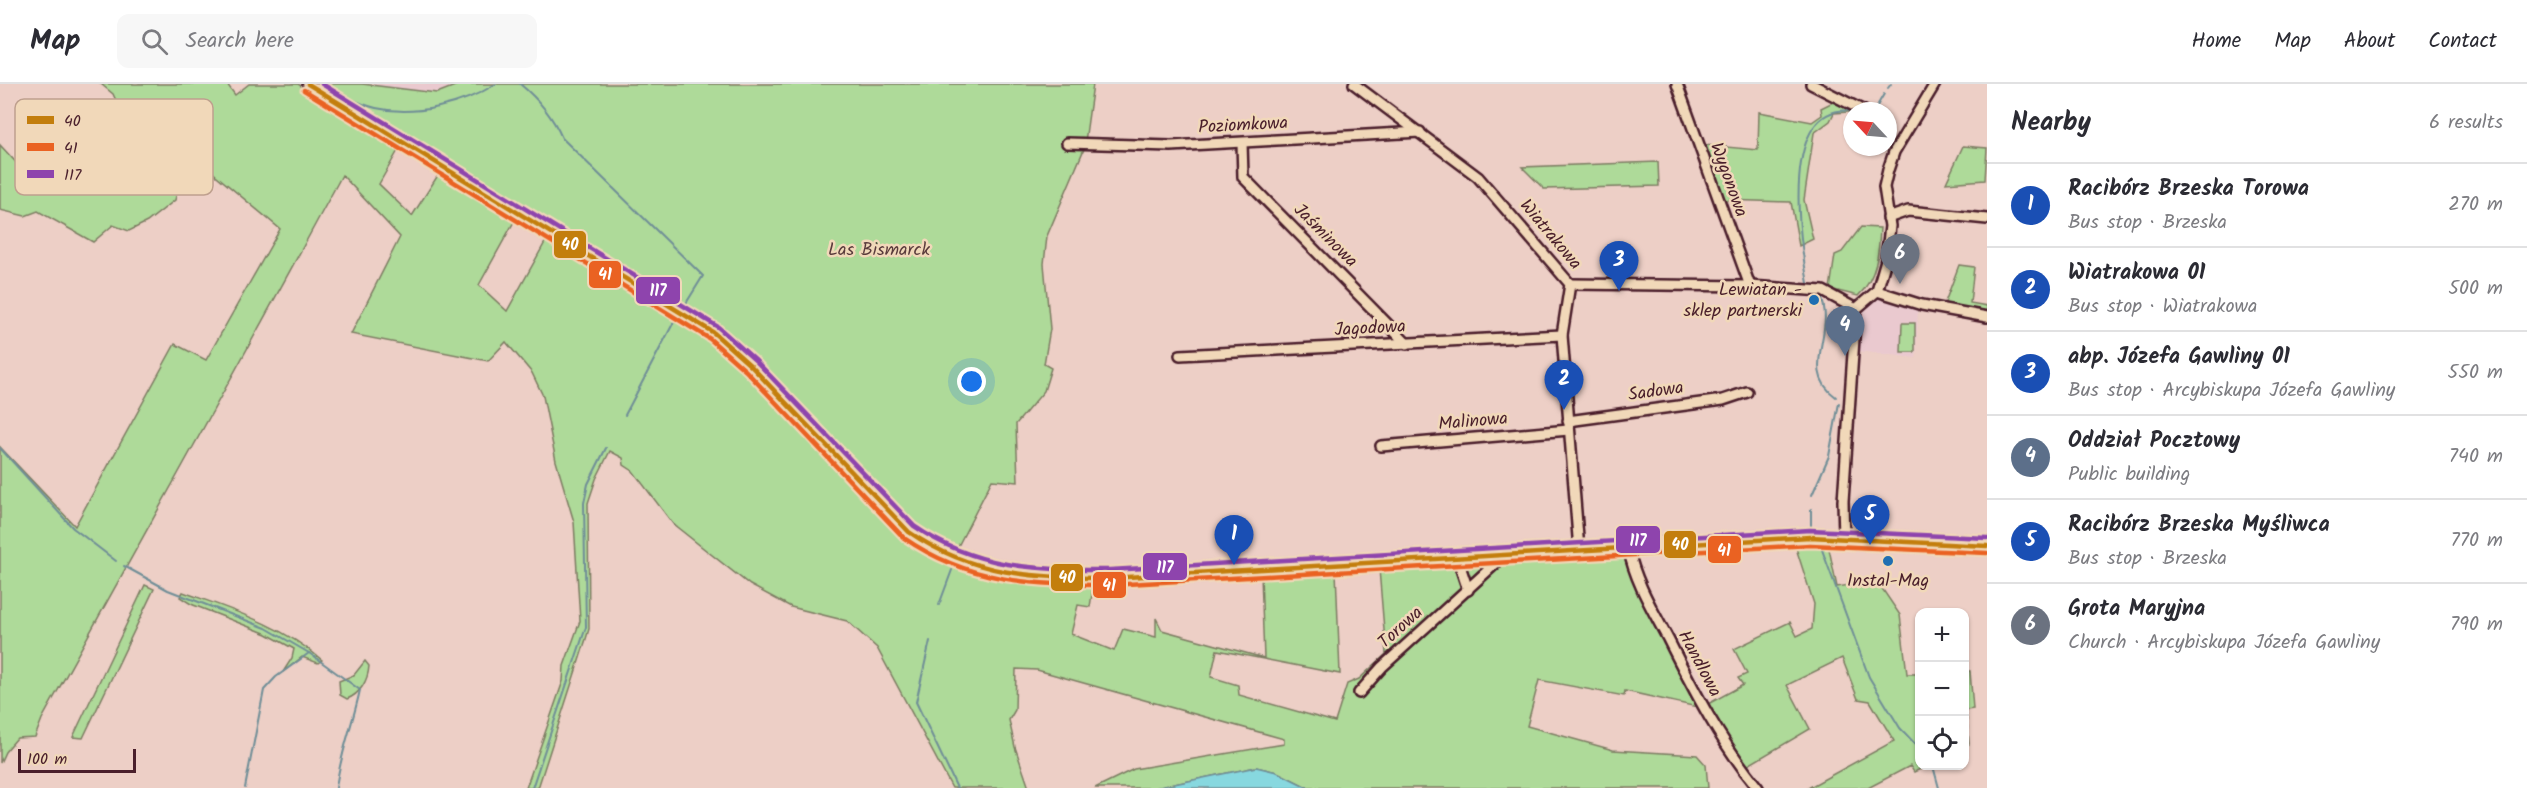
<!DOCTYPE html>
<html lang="en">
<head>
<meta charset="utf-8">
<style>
  :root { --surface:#fff; --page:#f7f7f7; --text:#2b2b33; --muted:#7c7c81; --line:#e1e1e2; --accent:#2563eb }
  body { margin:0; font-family:Kalam,sans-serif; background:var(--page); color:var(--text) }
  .controls { position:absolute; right:18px; bottom:18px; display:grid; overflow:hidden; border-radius:12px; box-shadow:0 2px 4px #0004 }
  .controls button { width:54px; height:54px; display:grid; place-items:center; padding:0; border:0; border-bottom:2px solid var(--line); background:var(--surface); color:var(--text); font:30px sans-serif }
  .compass { position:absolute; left:1843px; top:18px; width:54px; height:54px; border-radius:50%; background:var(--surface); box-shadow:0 2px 4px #0004; rotate:296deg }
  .scale { position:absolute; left:18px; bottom:15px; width:118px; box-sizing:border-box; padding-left:6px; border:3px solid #4a1f2b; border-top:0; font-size:16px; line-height:21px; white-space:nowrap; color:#4a1f2b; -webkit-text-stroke:4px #f1d8b9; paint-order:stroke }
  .you { position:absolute; left:972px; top:298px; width:21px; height:21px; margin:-15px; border:4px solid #fff; border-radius:50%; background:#1a73e8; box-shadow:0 0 0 9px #1a73e833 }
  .badge { display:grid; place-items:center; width:39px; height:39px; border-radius:50%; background:var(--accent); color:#fff; font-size:20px; font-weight:700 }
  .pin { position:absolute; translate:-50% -50px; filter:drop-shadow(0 2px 3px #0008) }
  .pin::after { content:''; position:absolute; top:32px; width:21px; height:18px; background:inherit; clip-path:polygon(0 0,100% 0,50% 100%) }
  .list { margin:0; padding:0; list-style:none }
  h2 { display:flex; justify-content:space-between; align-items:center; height:78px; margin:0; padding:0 24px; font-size:26px }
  h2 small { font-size:20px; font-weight:400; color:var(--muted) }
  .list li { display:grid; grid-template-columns:39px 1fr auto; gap:18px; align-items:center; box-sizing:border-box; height:84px; padding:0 24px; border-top:2px solid var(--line) }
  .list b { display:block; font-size:22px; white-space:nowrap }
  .list p { margin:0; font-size:20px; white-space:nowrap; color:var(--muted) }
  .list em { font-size:20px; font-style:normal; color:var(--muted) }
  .icon { flex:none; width:33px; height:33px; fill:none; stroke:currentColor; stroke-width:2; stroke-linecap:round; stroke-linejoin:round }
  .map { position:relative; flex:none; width:1987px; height:704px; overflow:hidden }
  header { display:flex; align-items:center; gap:36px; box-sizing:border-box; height:84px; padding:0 30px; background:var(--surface); border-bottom:2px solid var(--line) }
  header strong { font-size:28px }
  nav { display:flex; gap:33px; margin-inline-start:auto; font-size:21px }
  .search { width:420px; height:54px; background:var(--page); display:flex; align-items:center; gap:15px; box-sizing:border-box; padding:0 21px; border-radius:12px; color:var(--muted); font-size:22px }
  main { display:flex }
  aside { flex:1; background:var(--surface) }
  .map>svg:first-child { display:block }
</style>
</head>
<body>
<header>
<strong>Map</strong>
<div class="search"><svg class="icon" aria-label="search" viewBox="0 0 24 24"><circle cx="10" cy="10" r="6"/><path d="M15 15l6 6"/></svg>Search here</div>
<nav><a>Home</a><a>Map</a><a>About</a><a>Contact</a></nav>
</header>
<main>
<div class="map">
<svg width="1987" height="704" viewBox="0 0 1987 704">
  <rect width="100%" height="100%" fill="#edcfc6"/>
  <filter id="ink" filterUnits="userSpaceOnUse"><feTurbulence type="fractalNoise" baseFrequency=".0167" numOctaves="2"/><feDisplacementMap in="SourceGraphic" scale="12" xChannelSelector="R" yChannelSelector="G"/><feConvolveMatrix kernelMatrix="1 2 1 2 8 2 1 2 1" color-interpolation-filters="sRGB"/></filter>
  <g filter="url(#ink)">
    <g fill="#eac9cf">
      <polygon points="362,0 460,0 437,9"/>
      <polygon points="1876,211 1918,225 1916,274 1858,267 1863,226"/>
    </g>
    <g fill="#aeda99" stroke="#7c7c62" stroke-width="1.5">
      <path d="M101,0H227L235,11L249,0H298L400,63L379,100L412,132L440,88L516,134L479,201L507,227L548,153L684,234L739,277L842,383L882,430L936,474L1012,494L1057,498L1094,497L1090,523L1078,521L1071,550L1114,567L1123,545L1156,553V534L1162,546L1264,574L1261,491L1336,487L1340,590L1217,566L1211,593L1238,601L1239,611L1335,638L1347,600L1359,595L1386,570L1379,485L1623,467L1639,506L1697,623L1625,607L1624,612L1539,596L1527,642L1613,666L1697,671L1706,681L1708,704H1309L1277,688L1256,683L1155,704H1095L1134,685L1284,660V655L1037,586L1016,585L1015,626L1009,636L1015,663L1029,704H952L877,564L847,537L791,523L750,501L673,440L633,387L624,381L623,374L610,367L596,395L588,419L589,545L586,555L538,704H526L563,597L564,582L580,537L574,438L556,377L543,312L532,289L506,258L488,277L351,250L400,153L342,91C244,273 142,454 42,635L35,653L17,654L5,668L0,679V363L75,442L175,260L206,276L280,145L193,72L180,97L175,116L147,138L129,147L113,141L93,158L38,127L25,132L0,126V61L24,87H43L56,99L69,102L78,98L91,72L112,44L118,21L113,10Z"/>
      <path d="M317,0H362L437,9L460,0H1093L1084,65L1047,152L1044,180L1050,245L1044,280L1051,284L1044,307L1016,340L1018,398L992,396L955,468C858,409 802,309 711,240C663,203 607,172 554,141C475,94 396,47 317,0Z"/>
      <polygon points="1835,17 1863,27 1834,29 1830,37 1814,49 1804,116 1813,155 1799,162 1791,118 1724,116 1705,61 1758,66 1759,28 1812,38 1822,31 1821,24"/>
      <polygon points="1963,62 1987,64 1985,96 1946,99"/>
      <polygon points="1658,78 1659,102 1544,105 1522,83"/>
      <path d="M1861,143L1880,144C1879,168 1877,194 1858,212L1830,205L1835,171L1842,168Z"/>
      <polygon points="1959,181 1974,183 1970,219 1987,222 1987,230 1983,226 1944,221"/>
      <polygon points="1902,239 1915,239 1915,268 1901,268"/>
      <polygon points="1828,460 1837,503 1877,497 1900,531 1907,590 1919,590 1920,682 1927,682 1914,688 1910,682 1868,704 1808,704 1894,657 1870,617 1858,615 1842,574 1787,601 1810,645 1745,683 1706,621 1743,601 1738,594 1747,590 1734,565 1790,538 1797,552 1812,545 1814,520 1795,461"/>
      <polygon points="145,501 154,505 83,654 73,653"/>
      <path d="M183,508C232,526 282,541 322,576L318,579L302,573L283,588L292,574L294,565L267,550L191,520L180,513Z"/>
      <path d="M365,577L369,582C368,597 360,610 347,615L340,611L339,597L354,591Z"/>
      <polygon points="1970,587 1973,625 1966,626 1969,660 1965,661 1965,587"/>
    </g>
    <polygon fill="#87d8df" stroke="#6f8e97" stroke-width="1.5" points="1256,683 1277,688 1309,704 1155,704"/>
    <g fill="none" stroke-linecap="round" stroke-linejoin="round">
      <g stroke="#6f8e97" stroke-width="2">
        <path d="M326,0C342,10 358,20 376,24C415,33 462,21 496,0"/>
        <path d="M520,0C538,15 553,33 562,54L703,192L685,221"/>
        <polyline points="1888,4 1891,0"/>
        <polyline points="1874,27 1884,10"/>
        <path d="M1811,203L1808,199C1799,156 1779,18 1852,27"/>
        <path d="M1820,211C1838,247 1798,286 1836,313"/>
        <polyline points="625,331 677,232"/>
        <polyline points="0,364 73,444 116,477"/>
        <polyline points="1812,411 1829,372 1839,319"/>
        <polyline points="1811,445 1811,425"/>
        <polyline points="926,452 935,457"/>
        <polyline points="940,459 946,462"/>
        <polyline points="1821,463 1869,593 1900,644 1920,665"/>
        <polyline points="951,464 959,466"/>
        <polyline points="124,482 168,506 266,544 309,569 276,593 264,606 245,704"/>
        <polyline points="939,521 952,486"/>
        <polyline points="930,557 916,618 957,704"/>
        <path d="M309,569L360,606C353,639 340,671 336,704"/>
        <polyline points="1933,682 1939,704"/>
        <polyline points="532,704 586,543 584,419 588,400 606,364"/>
      </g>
      <g stroke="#4a1f2b" stroke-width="14">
        <g id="minor">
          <path d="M308,0L714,249L751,282L909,448C966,494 1039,494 1110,494L1810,453L1987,462"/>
          <polyline points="1354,0 1478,93 1570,200 1562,251 1579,466"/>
          <polyline points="1677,0 1750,202"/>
          <polyline points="1811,0 1864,27"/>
          <polyline points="1067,59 1171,62 1420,48"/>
          <polyline points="1242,59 1243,93 1407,260"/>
          <polyline points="1888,134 1908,127 1987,135"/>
          <polyline points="1570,200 1750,202 1823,207 1856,225"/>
          <polyline points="1877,207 1922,221 1987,233"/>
          <polyline points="1180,271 1562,251"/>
          <polyline points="1568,337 1723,316 1747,308"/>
          <polyline points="1381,362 1569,346"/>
          <polyline points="1844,453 1843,417 1856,225 1877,207 1886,176 1890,142 1884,103 1888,86 1894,68 1935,0"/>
          <path d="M1628,463C1635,497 1652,525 1668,555C1694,607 1721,659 1758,704"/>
          <polyline points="1457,473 1468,506"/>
          <polyline points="1359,609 1382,583 1506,470"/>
        </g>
      </g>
      <use href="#minor" stroke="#f1d8b9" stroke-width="9"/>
      <g stroke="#f1d8b9" stroke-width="9">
        <path id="bus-1" d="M308,0L714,249L751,282L909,448C973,492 1035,494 1110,494L1810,453L1987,462"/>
      </g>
      <g stroke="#f1d8b9" stroke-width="9">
        <path id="bus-2" d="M304,6L710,255L746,287L904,454C969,499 1034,501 1110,501L1810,461L1987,469"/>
      </g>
      <g stroke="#f1d8b9" stroke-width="9">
        <path id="bus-3" d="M322,0L718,243L756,277L914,442C976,485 1037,486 1110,486L1810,446L1987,454"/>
      </g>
      <use href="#bus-1" stroke="#c37e0d" stroke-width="4.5"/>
      <use href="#bus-2" stroke="#ea6222" stroke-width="4.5"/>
      <use href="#bus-3" stroke="#8e44ad" stroke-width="4.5"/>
    </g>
  </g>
  <g fill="#1f6fb2" stroke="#f1d8b9" stroke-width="2">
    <circle cx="1814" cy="216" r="6"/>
    <circle cx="1888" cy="477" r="6"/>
  </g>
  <g text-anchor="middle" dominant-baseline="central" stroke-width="5" stroke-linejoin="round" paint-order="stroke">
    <g font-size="18" fill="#4a1f2b" stroke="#f1d8b9">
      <text transform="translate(1243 42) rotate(-3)">Poziomkowa</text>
      <text transform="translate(1728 96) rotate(70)">Wygonowa</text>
      <text transform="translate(1550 151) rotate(50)">Wiatrakowa</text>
      <text transform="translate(1325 152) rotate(45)">Jaśminowa</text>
      <text transform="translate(1370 245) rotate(-3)">Jagodowa</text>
      <text transform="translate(1656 308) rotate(-8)">Sadowa</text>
      <text transform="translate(1473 338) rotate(-5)">Malinowa</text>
      <text transform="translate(1401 544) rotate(-42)">Torowa</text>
      <text transform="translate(1699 580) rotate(62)">Handlowa</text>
    </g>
    <g font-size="18" fill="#593b3c" stroke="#f1d8b9">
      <text x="879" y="166">Las Bismarck</text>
    </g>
    <g font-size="18" fill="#4a1f2b" stroke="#f1d8b9" text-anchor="end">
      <text x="1802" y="206">Lewiatan -<tspan x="1802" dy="21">sklep partnerski</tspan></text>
      <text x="1888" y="497" text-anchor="middle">Instal-Mag</text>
    </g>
  </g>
  <rect x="15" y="15" width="198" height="96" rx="9" fill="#f1d8b9" stroke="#bfa08e" stroke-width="1.5"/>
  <rect x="27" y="32" width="27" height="8" fill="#c37e0d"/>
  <rect x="27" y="59" width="27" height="8" fill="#ea6222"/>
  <rect x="27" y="86" width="27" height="8" fill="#8e44ad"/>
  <g font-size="16" fill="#4a1f2b">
    <text x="64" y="42">40</text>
    <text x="64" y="69">41</text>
    <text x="64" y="96">117</text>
  </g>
  <g stroke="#f1d8b9" stroke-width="2">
    <rect x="553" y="146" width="34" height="29" rx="6" fill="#c37e0d"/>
    <rect x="588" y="176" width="34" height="29" rx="6" fill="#ea6222"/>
    <rect x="635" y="192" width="46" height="29" rx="6" fill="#8e44ad"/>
    <rect x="1615" y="441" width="46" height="29" rx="6" fill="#8e44ad"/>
    <rect x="1663" y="446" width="34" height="29" rx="6" fill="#c37e0d"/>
    <rect x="1707" y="451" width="35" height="29" rx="6" fill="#ea6222"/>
    <rect x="1142" y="468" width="46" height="29" rx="6" fill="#8e44ad"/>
    <rect x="1050" y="479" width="34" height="29" rx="6" fill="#c37e0d"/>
    <rect x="1092" y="487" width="35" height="28" rx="6" fill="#ea6222"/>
  </g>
  <g font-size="16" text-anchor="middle" font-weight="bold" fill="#fff">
    <text x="570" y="166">40</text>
    <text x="605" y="196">41</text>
    <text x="658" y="212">117</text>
    <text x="1638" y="462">117</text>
    <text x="1680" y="466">40</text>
    <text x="1724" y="472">41</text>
    <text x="1165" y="489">117</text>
    <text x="1067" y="499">40</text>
    <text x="1109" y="507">41</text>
  </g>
</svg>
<div class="controls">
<button>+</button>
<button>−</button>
<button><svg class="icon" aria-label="locate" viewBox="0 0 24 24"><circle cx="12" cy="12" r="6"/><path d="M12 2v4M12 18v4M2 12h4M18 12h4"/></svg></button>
</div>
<svg class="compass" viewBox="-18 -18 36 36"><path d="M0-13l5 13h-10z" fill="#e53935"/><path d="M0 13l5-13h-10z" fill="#7c7c81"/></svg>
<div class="scale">100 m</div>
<div class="you"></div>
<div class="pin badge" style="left:1234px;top:481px;background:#1a4fb4">1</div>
<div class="pin badge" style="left:1564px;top:326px;background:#1a4fb4">2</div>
<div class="pin badge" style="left:1619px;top:207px;background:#1a4fb4">3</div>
<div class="pin badge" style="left:1845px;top:272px;background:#5c6f8a">4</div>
<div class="pin badge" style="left:1870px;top:461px;background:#1a4fb4">5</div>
<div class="pin badge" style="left:1900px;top:200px;background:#6b7280">6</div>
</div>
<aside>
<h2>Nearby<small>6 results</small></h2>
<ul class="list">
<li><span class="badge" style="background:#1a4fb4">1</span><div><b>Racibórz Brzeska Torowa</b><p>Bus stop · Brzeska</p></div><em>270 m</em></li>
<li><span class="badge" style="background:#1a4fb4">2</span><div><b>Wiatrakowa 01</b><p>Bus stop · Wiatrakowa</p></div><em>500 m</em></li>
<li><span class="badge" style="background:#1a4fb4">3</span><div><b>abp. Józefa Gawliny 01</b><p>Bus stop · Arcybiskupa Józefa Gawliny</p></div><em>550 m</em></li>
<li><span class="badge" style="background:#5c6f8a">4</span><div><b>Oddział Pocztowy</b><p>Public building</p></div><em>740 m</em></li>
<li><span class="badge" style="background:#1a4fb4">5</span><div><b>Racibórz Brzeska Myśliwca</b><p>Bus stop · Brzeska</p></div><em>770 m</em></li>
<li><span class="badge" style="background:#6b7280">6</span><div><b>Grota Maryjna</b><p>Church · Arcybiskupa Józefa Gawliny</p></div><em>790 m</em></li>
</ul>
</aside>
</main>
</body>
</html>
